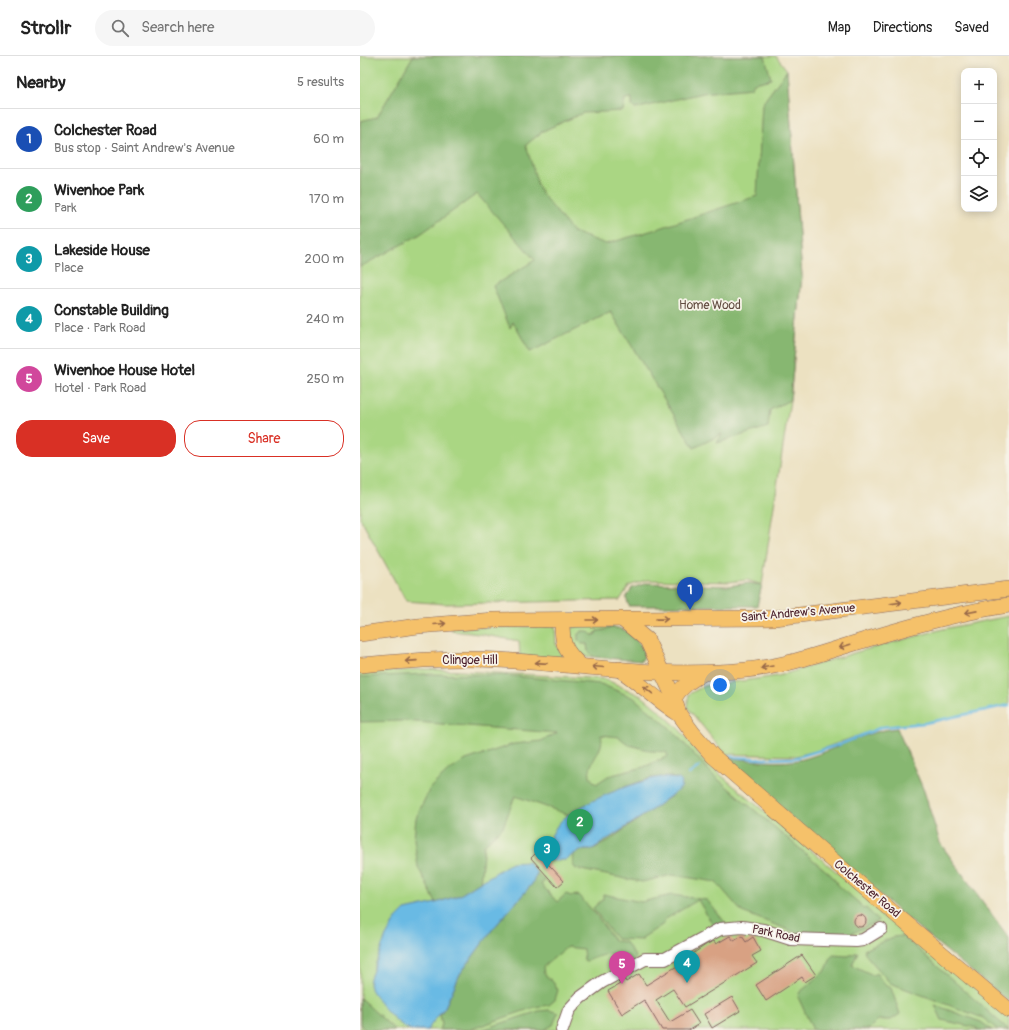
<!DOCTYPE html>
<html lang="en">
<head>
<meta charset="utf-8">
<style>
  :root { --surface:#fff; --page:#f6f6f6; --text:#222; --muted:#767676; --line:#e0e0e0; --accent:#d93025 }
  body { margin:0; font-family:Pangolin,sans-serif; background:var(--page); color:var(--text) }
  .controls { position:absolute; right:12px; top:12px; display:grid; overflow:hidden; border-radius:8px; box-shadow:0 2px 10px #0003 }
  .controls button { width:36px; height:36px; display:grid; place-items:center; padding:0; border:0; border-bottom:1px solid var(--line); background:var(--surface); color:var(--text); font:20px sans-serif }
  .you { position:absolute; left:360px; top:629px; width:14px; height:14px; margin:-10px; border:3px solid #fff; border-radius:50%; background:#1a73e8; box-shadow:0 0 0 6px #1a73e833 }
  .badge { display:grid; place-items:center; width:26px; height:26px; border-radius:50%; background:var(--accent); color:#fff; font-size:13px; font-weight:700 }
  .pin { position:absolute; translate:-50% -33px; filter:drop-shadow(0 1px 2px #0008) }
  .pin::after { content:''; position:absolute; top:21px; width:14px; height:12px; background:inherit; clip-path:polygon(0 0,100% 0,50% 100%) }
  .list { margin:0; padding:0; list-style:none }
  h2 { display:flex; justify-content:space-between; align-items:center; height:52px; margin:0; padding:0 16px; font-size:17px }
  h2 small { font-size:13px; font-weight:400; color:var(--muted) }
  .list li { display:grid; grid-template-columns:26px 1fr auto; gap:12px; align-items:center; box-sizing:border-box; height:60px; padding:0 16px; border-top:1px solid var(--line) }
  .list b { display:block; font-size:15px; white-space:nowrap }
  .list p { margin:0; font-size:13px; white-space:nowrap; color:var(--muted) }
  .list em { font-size:13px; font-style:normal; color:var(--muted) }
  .actions { display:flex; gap:8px; padding:12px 16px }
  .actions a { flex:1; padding:9px 0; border:1px solid var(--accent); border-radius:16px; text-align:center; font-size:14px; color:var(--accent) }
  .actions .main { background:var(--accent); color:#fff }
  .icon { flex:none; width:22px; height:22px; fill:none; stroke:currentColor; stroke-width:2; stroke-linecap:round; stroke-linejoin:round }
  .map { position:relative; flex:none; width:649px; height:974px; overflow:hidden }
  header { display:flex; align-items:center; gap:24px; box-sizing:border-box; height:56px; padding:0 20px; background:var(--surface); border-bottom:1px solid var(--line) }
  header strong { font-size:19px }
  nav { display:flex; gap:22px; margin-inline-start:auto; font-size:14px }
  .search { width:280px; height:36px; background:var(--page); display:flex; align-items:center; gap:10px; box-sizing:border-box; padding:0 14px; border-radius:22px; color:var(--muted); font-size:15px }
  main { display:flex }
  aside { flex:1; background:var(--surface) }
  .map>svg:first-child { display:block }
</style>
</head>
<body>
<header>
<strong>Strollr</strong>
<div class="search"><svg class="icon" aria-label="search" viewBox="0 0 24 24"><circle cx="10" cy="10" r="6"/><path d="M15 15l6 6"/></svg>Search here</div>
<nav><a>Map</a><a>Directions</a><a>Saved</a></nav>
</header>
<main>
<aside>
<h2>Nearby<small>5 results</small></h2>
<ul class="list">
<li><span class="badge" style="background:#1a4fb4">1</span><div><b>Colchester Road</b><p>Bus stop · Saint Andrew's Avenue</p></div><em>60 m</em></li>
<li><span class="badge" style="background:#2e9e5b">2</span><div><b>Wivenhoe Park</b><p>Park</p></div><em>170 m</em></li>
<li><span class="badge" style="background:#0f9aa8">3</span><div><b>Lakeside House</b><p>Place</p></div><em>200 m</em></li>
<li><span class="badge" style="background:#0f9aa8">4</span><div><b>Constable Building</b><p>Place · Park Road</p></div><em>240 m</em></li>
<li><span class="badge" style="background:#d1479c">5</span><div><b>Wivenhoe House Hotel</b><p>Hotel · Park Road</p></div><em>250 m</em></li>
</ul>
<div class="actions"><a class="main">Save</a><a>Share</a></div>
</aside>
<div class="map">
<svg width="649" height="974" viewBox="0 0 649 974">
  <rect width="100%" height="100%" fill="#f7f3e8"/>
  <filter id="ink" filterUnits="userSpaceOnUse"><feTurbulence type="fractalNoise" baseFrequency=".025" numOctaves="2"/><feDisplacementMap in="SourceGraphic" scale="8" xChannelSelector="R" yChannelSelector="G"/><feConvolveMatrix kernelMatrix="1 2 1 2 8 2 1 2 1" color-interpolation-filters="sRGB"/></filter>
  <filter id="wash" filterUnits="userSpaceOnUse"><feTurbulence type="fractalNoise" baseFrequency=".012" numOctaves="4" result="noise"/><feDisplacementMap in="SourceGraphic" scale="16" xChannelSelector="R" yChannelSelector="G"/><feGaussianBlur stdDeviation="0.9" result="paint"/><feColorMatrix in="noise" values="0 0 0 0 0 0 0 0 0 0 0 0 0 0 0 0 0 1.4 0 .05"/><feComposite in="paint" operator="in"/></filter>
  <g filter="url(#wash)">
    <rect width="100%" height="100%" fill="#ece1c1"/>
    <g fill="#aad683" stroke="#7a7a57">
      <polygon points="0,0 416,0 427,14 442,220 430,344 402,529 387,524 368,526 286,524 269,530 260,544 85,548 46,545 0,462"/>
      <polygon points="649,560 649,649 565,667 522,671 456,695 436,700 365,698 327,651 329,638 344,630 418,620 497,596 583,573"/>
      <polygon points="195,570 196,588 203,601 201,602 160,600 159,585 119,578 92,575 92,572"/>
      <path d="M218,570L253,571L258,572L237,575L235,579H232L227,588L228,595L234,601C212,599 212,596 209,575L212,572Z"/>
      <polygon points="64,613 245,623 283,641 300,655 320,674 344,705 637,950 649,961 649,974 0,974 0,618"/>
    </g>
    <g fill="#87b771" stroke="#686b4e" fill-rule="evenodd">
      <polygon points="53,0 405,0 411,23 394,27 391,32 342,37 275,53 272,50 272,42 265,43 263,55 223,57 183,75 166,89 179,133 186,143 213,176 246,188 297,173 397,140 402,48 427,14 442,220 430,344 410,354 408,371 357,387 362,378 334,392 251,256 170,296 153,266 150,272 133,230 175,204 117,138 59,179 0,211 0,65 17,61"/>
      <polygon points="287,527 368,530 389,527 402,529 397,550 269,550 266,542 272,532"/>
      <polygon points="248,572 258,572 267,575 283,591 284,601 281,605 234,601 228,595 227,588 222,588 218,584 218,578 222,575 228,575 232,579 235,579 237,575 245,574"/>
      <path d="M64,618L142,619L241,628L274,642L310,672L353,719L471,819L479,830L500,848V849L504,853L506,852L519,865L486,880L434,876L382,856L356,826L312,819L282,826L216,813L213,809L214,797L220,794H231L245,787L314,738L312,721L291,722L259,733L209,759L155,740L143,771L124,789L120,827L100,839L76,847L58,811L54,783L56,762L70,732L87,716L106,704L154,688L181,685L197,677L43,665L0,666V621ZM241,679L259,681L269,689L292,695L306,696L308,700L284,711L248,720L236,728C217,712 247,697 241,679Z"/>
      <path d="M537,672L564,735L580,787L649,882V946L544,860L364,702C391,703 420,710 447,702C477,693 505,675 537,672Z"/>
      <path d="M177,817L185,825L181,828L197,846L206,838L211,840L218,839L235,857L254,885L266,886L276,902L271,905L268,900C247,896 246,898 226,905L224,904L223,893L207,891L183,911L184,918L193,926L198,934L195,944L189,949L175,951L109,974H80L82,968L80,959L85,951L100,918L132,874L172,828Z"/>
      <polygon points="243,838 281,846 312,839 347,844 367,869 355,873 338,844 304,864 305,867 282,882 283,884 256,883 233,852 243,843"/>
      <polygon points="543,880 649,974 638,974 623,962 530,927 506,899 504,894 533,881"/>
      <polygon points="498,896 492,909 513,919 516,917 525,929 531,932 540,958 531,964 518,964 508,974 453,974 438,941 439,937 466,914 472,899 488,900"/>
      <polygon points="0,942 35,974 5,974 0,968"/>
      <polygon points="575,949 621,966 632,974 617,974 617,972 582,964"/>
      <polygon points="189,954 198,957 193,969 184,974 121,974 179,955"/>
    </g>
    <g fill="#69bae4" stroke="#5a6c88">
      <path d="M300,721L319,723L322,726L321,732L289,756L231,794H220L205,804L188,805L185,802L183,803L179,799C188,792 191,776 200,766C217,748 276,725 300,721Z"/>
      <path d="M168,806L177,817L172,828L132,874L100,918L85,951L67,974C62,974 56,974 52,974C37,971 15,942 9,929L10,922L26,880L36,863L45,854L76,847L100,839L151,807Z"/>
    </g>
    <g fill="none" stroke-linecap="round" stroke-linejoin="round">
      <g stroke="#69bae4" stroke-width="2.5">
        <polyline points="361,700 404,703 435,702 481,688 522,671 565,667 649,649"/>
        <polyline points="329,718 340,710"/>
      </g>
    </g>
    <g id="blocks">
      <g fill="#d8a183">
        <polygon points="177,796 204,825 197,831 171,802"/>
        <circle cx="500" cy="865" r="6"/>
        <polygon points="370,880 374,885 382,880 386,886 393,881 401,895 392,900 397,907 325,951 313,933 296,944 310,966 330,954 339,968 329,974 302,974 284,944 262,958 248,935 260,928 258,926 264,923 266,926 279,918 286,929 332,901 331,899 347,888 354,885 356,888"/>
        <polygon points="442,899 456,919 445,926 442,921 406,945 396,929"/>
        <polygon points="372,941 380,955 352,972 344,958"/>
      </g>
    </g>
  </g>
  <g filter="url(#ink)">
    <use href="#blocks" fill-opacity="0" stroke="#836360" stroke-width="1"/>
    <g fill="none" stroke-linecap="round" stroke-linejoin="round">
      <g stroke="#836360" stroke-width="14">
        <polyline id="minor" points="202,974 209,954 220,942 242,926 285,903 305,903 360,873 382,871 403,874 431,883 496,885 503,884 521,873"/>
      </g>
      <g stroke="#836360" stroke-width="16">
        <g id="major">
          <path d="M202,564C202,587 203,593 220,609"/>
          <polyline points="263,564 287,584 314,642 319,658 333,677 353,700 515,841 649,954"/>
          <polyline points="0,578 58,570 134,564 415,562 649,533"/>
          <path d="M0,609C46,605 92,601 139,604C221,608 304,623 386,614C428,610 468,595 508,583C554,569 601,556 649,549"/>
          <path d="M259,613C280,627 298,645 319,658"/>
          <path d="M314,642C322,630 330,625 342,618"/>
        </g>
      </g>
      <use href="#minor" stroke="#fff" stroke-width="12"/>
      <use href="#major" stroke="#f5c16b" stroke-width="15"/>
    </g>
    <defs><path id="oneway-shaft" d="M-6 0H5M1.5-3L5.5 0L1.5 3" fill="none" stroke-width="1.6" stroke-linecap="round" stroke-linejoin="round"/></defs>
    <g stroke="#976848">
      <use href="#oneway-shaft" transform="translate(536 547) rotate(-8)"/>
      <use href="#oneway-shaft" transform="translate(611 556) rotate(169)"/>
      <use href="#oneway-shaft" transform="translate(302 563) rotate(-1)"/>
      <use href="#oneway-shaft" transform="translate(232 564)"/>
      <use href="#oneway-shaft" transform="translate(80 568) rotate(-5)"/>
      <use href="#oneway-shaft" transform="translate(485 590) rotate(163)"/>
      <use href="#oneway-shaft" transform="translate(51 605) rotate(176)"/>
      <use href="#oneway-shaft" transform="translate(181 607) rotate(-176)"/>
      <use href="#oneway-shaft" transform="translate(238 611) rotate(-175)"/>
      <use href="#oneway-shaft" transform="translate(407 611) rotate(171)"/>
      <use href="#oneway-shaft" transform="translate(288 634) rotate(-141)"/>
    </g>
  </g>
  <g text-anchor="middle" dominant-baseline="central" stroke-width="3.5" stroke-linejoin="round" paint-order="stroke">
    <g font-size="12" fill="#624d41" stroke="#f7f3e8">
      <text x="350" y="249">Home Wood</text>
    </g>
    <g font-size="12" fill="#4a1f2b" stroke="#f7f3e8">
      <text transform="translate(438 557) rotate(-5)">Saint Andrew's Avenue</text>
      <text x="110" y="604">Clingoe Hill</text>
      <text transform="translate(507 833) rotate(40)">Colchester Road</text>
      <text transform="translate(416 878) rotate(12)">Park Road</text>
    </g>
  </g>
</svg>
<div class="controls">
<button>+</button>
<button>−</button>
<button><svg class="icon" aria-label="locate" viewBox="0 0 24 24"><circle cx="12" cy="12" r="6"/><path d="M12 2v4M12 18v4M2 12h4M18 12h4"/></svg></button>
<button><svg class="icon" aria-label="layers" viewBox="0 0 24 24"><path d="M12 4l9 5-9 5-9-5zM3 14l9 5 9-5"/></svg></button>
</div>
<div class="you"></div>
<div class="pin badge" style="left:330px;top:554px;background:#1a4fb4">1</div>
<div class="pin badge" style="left:220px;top:786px;background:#2e9e5b">2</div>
<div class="pin badge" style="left:187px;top:813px;background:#0f9aa8">3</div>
<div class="pin badge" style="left:327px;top:927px;background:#0f9aa8">4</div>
<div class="pin badge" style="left:262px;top:928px;background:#d1479c">5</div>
</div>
</main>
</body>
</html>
